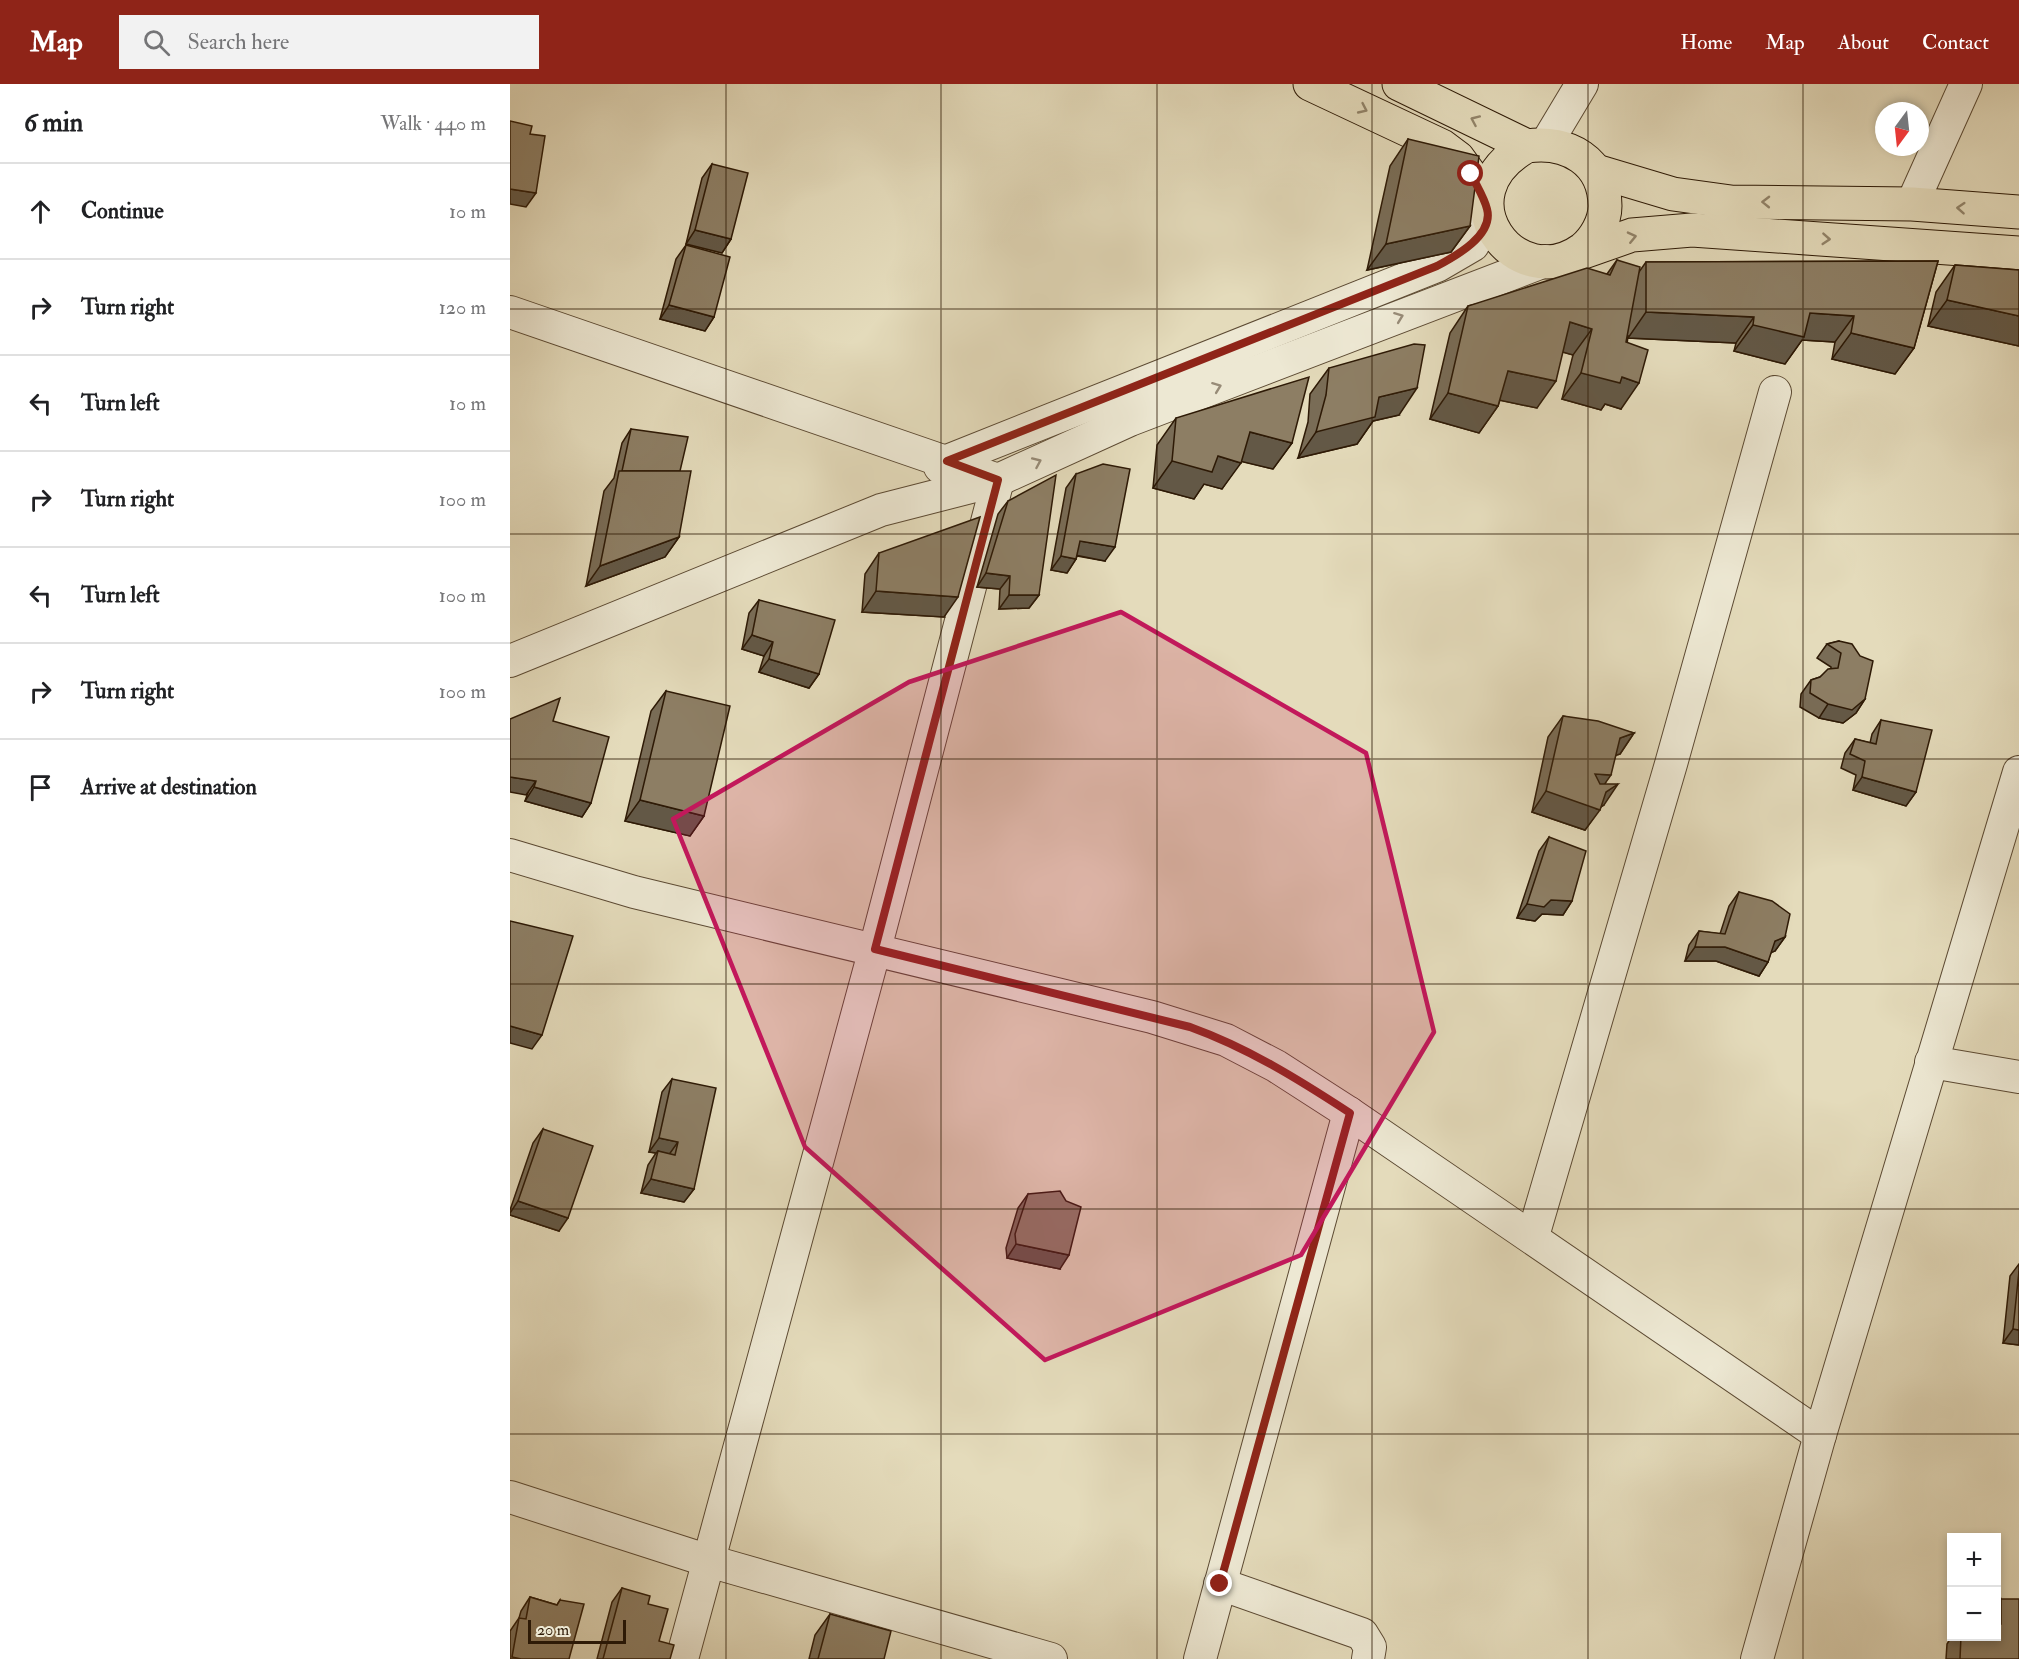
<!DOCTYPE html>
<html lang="en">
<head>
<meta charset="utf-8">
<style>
  :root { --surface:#fff; --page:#f2f2f2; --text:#202124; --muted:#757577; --line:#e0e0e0; --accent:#8f2418 }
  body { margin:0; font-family:"IM FELL Double Pica",serif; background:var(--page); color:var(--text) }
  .controls { position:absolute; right:18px; bottom:18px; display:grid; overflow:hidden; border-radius:0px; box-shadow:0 3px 9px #0003 }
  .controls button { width:54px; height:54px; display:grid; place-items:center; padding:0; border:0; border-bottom:2px solid var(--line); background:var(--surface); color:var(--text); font:30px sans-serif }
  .compass { position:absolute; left:1365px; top:18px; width:54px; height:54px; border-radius:50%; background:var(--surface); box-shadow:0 3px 9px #0003; rotate:195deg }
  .scale { position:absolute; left:18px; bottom:15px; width:98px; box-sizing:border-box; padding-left:6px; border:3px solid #2e1a06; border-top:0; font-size:16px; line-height:21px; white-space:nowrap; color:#2e1a06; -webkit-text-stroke:4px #ede8d3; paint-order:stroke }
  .stop { position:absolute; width:18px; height:18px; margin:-14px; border:4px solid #8f2418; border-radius:50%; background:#fff }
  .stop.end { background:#8f2418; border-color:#fff; box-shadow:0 2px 6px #0008 }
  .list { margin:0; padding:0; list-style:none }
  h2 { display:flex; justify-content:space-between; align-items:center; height:78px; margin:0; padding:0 24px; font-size:26px }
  h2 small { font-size:20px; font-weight:400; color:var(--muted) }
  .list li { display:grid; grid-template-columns:39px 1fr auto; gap:18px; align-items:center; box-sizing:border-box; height:96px; padding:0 24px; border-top:2px solid var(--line) }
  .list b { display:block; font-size:22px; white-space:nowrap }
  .list em { font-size:20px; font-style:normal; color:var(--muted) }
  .icon { flex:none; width:33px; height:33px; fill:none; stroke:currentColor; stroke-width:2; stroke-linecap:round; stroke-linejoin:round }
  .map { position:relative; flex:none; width:1509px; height:1575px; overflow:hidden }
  header { display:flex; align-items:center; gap:36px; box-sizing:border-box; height:84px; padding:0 30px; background:var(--accent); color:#fff }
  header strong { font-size:28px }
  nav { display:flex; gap:33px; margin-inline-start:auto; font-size:21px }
  .search { width:420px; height:54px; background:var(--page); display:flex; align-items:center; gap:15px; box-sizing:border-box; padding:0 21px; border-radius:0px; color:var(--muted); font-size:22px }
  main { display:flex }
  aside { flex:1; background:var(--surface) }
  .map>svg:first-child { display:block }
</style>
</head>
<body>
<header>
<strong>Map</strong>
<div class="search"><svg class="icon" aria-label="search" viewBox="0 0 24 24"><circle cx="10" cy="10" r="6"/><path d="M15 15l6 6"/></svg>Search here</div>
<nav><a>Home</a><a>Map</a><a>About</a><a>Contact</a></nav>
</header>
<main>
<aside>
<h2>6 min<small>Walk · 440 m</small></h2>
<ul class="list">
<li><svg class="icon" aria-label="ahead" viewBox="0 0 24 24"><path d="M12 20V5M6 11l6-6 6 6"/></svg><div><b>Continue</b></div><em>10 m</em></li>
<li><svg class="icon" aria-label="right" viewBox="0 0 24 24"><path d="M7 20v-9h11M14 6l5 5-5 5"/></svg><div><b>Turn right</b></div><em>120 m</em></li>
<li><svg class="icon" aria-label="left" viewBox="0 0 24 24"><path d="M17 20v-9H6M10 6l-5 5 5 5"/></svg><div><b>Turn left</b></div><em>10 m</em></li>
<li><svg class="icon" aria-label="right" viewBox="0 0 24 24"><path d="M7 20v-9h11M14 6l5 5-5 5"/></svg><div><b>Turn right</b></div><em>100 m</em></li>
<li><svg class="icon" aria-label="left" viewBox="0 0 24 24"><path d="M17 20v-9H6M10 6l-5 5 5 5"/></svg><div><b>Turn left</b></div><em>100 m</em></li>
<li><svg class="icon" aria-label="right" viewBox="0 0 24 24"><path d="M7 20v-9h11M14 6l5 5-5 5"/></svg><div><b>Turn right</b></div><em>100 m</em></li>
<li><svg class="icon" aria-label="arrive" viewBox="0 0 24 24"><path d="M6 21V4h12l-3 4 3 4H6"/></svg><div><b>Arrive at destination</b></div></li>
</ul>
</aside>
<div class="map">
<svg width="1509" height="1575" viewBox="0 0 1509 1575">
  <rect width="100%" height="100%" fill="#e4dbbb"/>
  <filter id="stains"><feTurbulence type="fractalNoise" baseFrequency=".00333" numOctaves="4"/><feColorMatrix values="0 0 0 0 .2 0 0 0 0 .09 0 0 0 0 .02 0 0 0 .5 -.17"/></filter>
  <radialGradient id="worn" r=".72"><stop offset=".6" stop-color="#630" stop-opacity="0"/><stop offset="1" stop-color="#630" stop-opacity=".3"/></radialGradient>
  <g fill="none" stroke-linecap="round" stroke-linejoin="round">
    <g stroke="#5c4a33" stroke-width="34">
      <g id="minor">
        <polyline points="1036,60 1072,0"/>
        <polyline points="1402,120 1456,0"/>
        <polyline points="0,228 488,396 365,865 172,1575"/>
        <polyline points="430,383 437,377 927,182 963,161 978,133"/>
        <polyline points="0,577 371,426 488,396 620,336 1035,177"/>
        <polyline points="0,771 124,808 642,933 716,956 766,982 839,1029 1310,1351"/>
        <polyline points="1421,978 1509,993"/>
        <polyline points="1023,1152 1161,680 1265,308"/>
        <polyline points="0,1413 199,1477 541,1575"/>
        <polyline points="710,1500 852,1550 860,1563 858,1575"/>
        <polyline points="690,1575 839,1029"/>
        <polyline points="1247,1575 1310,1351 1509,688"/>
      </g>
    </g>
    <g stroke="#2e1a06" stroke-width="35">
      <g id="major">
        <polyline points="800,0 932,62 948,74 964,96"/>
        <path d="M889,0L1017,62C1057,56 1095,77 1095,122C1095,138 1085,155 1073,165C1006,214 928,111 1017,62"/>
        <polyline points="1086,87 1163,110 1221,118 1402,120 1509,128"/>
        <polyline points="1068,170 1122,151 1182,146 1509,169"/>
      </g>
    </g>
    <use href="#minor" stroke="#ede8d3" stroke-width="32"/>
    <use href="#major" stroke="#e4dbbb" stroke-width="33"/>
  </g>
  <g fill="#796c56" stroke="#2e1a06" stroke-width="1.5">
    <polygon points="898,55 960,142 941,168 857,186 880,82"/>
    <polygon points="202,80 221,155 212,169 176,160 192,94"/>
    <polygon points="176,161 204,233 195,247 150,235 166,175"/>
    <polygon points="1107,176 1129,188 1136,178 1428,177 1404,264 1385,290 1322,275 1325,258 1292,256 1275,280 1224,267 1226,259 1118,254 1118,251 1111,325 1095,320 1091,326 1052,315 1063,271 1053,268 1027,324 990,316 988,322 969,349 920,335 940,249 958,222 1097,190"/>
    <polygon points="1445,181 1509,186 1509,262 1418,242 1426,208"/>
    <polygon points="819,284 889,331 863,337 847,360 788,374 798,338 800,310"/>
    <polygon points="666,334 782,359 763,385 731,377 712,405 694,400 684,415 643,404 647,361"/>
    <polygon points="121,345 170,387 169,453 155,473 76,502 94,407 104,394 112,359"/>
    <polygon points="566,390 595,477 567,472 566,475 557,489 541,486 556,404"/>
    <polygon points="498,417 529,511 519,524 489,525 490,505 467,503 488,430"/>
    <polygon points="369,469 434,533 352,528 355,490"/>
    <polygon points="249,516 309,590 299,604 249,588 254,572 232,565 239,529"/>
    <polygon points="1329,557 1355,615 1346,629 1333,639 1309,634 1290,623 1291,610 1301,596 1310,593 1321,584 1321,583 1307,574 1317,560"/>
    <polygon points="156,607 194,732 180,752 115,737 141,627"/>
    <polygon points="1053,632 1124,649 1110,670 1106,671 1095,700 1094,721 1091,723 1075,746 1022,728 1038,653"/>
    <polygon points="1371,636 1406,708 1396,722 1343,706 1346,691 1331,684 1335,669 1345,655 1360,659 1362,650"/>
    <polygon points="43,637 81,719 72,733 15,717"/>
    <polygon points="1039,753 1062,817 1053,831 1032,830 1025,837 1007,834 1029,767"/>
    <polygon points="1229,808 1275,853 1265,867 1261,868 1258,878 1249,892 1206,877 1175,877 1179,861 1189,847 1210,850 1219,822"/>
    <polygon points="162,995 184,1105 174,1118 131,1109 138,1081 146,1069 139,1068 152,1008"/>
    <polygon points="33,1045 49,1147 0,1131 0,1126 23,1059"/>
    <polygon points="518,1110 550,1185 497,1174 496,1164 508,1124"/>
    <polygon points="1509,1180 1509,1261 1493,1259 1500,1192"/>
    <polygon points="112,1504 138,1520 149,1557 160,1575 87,1575 102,1518"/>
    <polygon points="20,1513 47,1521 50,1516 59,1575 0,1575 0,1547 9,1534 11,1527"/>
    <polygon points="1491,1515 1509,1575 1436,1575 1437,1560 1442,1552 1486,1552 1486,1522"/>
    <polygon points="320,1530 374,1575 299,1575 305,1551"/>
  </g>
  <g fill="#635846" stroke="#2e1a06" stroke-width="1.5">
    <polygon points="0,105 26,109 16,123 0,120"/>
    <polygon points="960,142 941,168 857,186 876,160"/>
    <polygon points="185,146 221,155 212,169 176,160"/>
    <polygon points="1437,216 1509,232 1509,262 1418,242"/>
    <polygon points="159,221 204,233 195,247 150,235"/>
    <polygon points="1136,228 1244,233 1226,259 1118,254"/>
    <polygon points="1300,229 1344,232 1325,258 1292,256 1275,280 1224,267 1243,241"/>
    <polygon points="1060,238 1082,245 1063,271 1042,265"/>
    <polygon points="1341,249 1404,264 1385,290 1322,275"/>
    <polygon points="998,287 1046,297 1027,324 979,314"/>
    <polygon points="1071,289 1112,293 1129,299 1111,325 1095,320 1091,326 1052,315"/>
    <polygon points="907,304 889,331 863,337 847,360 788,374 806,348 869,313"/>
    <polygon points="938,309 988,322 969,349 920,335"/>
    <polygon points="740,348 782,359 763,385 721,375"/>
    <polygon points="708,372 731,379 712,405 694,400 684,415 643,404 662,377"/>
    <polygon points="169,453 155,473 76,502 90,482"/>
    <polygon points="570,457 605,463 595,477 560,470"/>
    <polygon points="551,472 566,475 557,489 541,486"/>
    <polygon points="476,489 500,492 490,505 467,503"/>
    <polygon points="366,507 448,513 434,533 352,528"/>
    <polygon points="499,511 529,511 519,524 489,525"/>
    <polygon points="242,551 263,558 254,572 232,565"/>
    <polygon points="259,575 309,590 299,604 249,588"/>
    <polygon points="1355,615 1346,629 1333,639 1309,634 1318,620"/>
    <polygon points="1124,649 1110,670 1096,674 1110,654"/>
    <polygon points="1085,690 1101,691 1087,711"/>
    <polygon points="0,693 26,697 16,711 0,708"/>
    <polygon points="1352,693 1406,708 1396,722 1343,706"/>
    <polygon points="1108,700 1094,721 1087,725 1090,726 1075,746 1022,728 1036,707 1096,708"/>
    <polygon points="24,703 81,719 72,733 15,717"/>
    <polygon points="130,716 194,732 180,752 115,737"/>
    <polygon points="1041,816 1062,817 1053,831 1032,830 1025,837 1007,834 1017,820"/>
    <polygon points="1275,853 1265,867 1256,871 1265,857"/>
    <polygon points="1185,863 1215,863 1258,878 1249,892 1206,877 1175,877"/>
    <polygon points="0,942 32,951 22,965 0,959"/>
    <polygon points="149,1054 168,1058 158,1072 148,1067 146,1069 139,1068"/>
    <polygon points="141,1095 184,1105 174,1118 131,1109"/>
    <polygon points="8,1117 58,1134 49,1147 0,1131 0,1129"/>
    <polygon points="506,1160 559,1171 550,1185 497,1174"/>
    <polygon points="1503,1245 1509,1246 1509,1261 1493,1259"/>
  </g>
  <g fill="#8d7e64" stroke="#2e1a06" stroke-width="1.5">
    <polygon points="0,37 22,42 20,50 35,52 26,109 0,105"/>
    <polygon points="898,55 969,72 960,142 876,160"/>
    <polygon points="202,80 238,89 221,155 185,146"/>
    <polygon points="176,161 220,173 204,233 159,221"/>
    <polygon points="1107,176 1130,183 1116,258 1138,266 1129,299 1112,293 1110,299 1071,289 1082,245 1060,238 1046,297 998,287 988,322 938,309 958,222 1077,184 1100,191"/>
    <polygon points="1428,177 1404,264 1341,249 1344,232 1300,229 1294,253 1243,241 1244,233 1136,228 1136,178"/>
    <polygon points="1445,181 1509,186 1509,232 1437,216"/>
    <polygon points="904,260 915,261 907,304 869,313 865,333 806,348 816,311 819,284"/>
    <polygon points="799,293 782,359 740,348 731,379 708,372 702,388 662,377 666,334"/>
    <polygon points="121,345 178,353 170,387 112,387"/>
    <polygon points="593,380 620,385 605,463 570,457 566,475 551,472 566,390"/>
    <polygon points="109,387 181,387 169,453 90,482"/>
    <polygon points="546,391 529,511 499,511 500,492 476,489 498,417"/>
    <polygon points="470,433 448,513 366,507 369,469"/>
    <polygon points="249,516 325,536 309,590 259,575 263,558 242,551"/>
    <polygon points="1329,557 1342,560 1350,572 1363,577 1355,615 1342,626 1318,620 1300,609 1301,596 1310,593 1318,585 1328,584 1331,569 1317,560"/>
    <polygon points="156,607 220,622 194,732 130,716"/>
    <polygon points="50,614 43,637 99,653 81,719 24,703 26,697 0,693 0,635"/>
    <polygon points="1053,632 1088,637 1124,649 1110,654 1101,691 1085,690 1090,700 1108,700 1096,708 1090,726 1036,707"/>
    <polygon points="1371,636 1422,646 1406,708 1352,693 1355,677 1340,670 1345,655 1366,660"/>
    <polygon points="1039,753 1076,767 1062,817 1041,816 1034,823 1017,820"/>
    <polygon points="1229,808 1262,817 1280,830 1275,853 1265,857 1258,878 1215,863 1185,863 1189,847 1215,850"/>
    <polygon points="0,837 63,852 32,951 0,942"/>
    <polygon points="162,995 206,1004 184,1105 141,1095 148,1067 165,1071 168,1058 149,1054"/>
    <polygon points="33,1045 83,1062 58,1134 8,1117"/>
    <polygon points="550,1107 556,1117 571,1123 559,1171 506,1160 505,1150 518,1110"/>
    <polygon points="1509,1187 1509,1246 1503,1245"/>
    <polygon points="112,1504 140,1512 138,1520 158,1525 149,1557 164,1561 160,1575 93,1575"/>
    <polygon points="20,1513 47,1521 50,1516 74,1520 59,1575 11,1575 2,1573 9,1534 16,1535"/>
    <polygon points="1491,1515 1509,1515 1509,1575 1450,1575 1451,1552 1486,1552 1486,1540 1491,1540"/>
    <polygon points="320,1530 381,1547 374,1575 308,1575"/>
  </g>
  <defs><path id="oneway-chevron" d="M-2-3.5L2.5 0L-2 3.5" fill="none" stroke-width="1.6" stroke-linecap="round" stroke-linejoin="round" transform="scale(1.5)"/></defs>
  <g stroke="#92846a">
    <use href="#oneway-chevron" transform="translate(853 25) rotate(25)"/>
    <use href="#oneway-chevron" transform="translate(965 36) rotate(-156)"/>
    <use href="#oneway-chevron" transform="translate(1256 118) rotate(-179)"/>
    <use href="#oneway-chevron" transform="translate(1451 124) rotate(-176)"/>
    <use href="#oneway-chevron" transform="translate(1122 153) rotate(-13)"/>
    <use href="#oneway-chevron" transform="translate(1316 155) rotate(4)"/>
  </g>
  <g stroke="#978b77">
    <use href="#oneway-chevron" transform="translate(889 233) rotate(-21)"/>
    <use href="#oneway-chevron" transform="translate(707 303) rotate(-21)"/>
    <use href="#oneway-chevron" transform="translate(527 378) rotate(-24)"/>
  </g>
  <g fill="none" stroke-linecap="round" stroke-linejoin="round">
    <path stroke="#8f2418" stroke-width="8" d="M710,1500L840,1029C788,995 738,964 680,943L365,865L488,396L437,377L927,182C946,172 984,151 977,125C974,113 966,101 961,90"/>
  </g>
  <path fill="#c2185b" fill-opacity="0.2" stroke="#c2185b" stroke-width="4.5" stroke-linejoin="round" d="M611,528L856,669L924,948L791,1171L535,1276L295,1063L163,735L399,598Z"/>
  <path fill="none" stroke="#2e1a06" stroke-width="1.5" stroke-opacity="0.55" d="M216,0V1575M431,0V1575M647,0V1575M862,0V1575M1078,0V1575M1293,0V1575M0,225H1509M0,450H1509M0,675H1509M0,900H1509M0,1125H1509M0,1350H1509"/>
  <rect width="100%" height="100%" filter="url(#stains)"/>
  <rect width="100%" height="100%" fill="url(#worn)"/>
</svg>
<div class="controls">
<button>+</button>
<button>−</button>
</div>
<svg class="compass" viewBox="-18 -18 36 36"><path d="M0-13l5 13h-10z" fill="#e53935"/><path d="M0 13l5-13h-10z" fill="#757577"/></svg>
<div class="scale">20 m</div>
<div class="stop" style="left:961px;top:90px"></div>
<div class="stop end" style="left:710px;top:1500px"></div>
</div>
</main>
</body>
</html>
